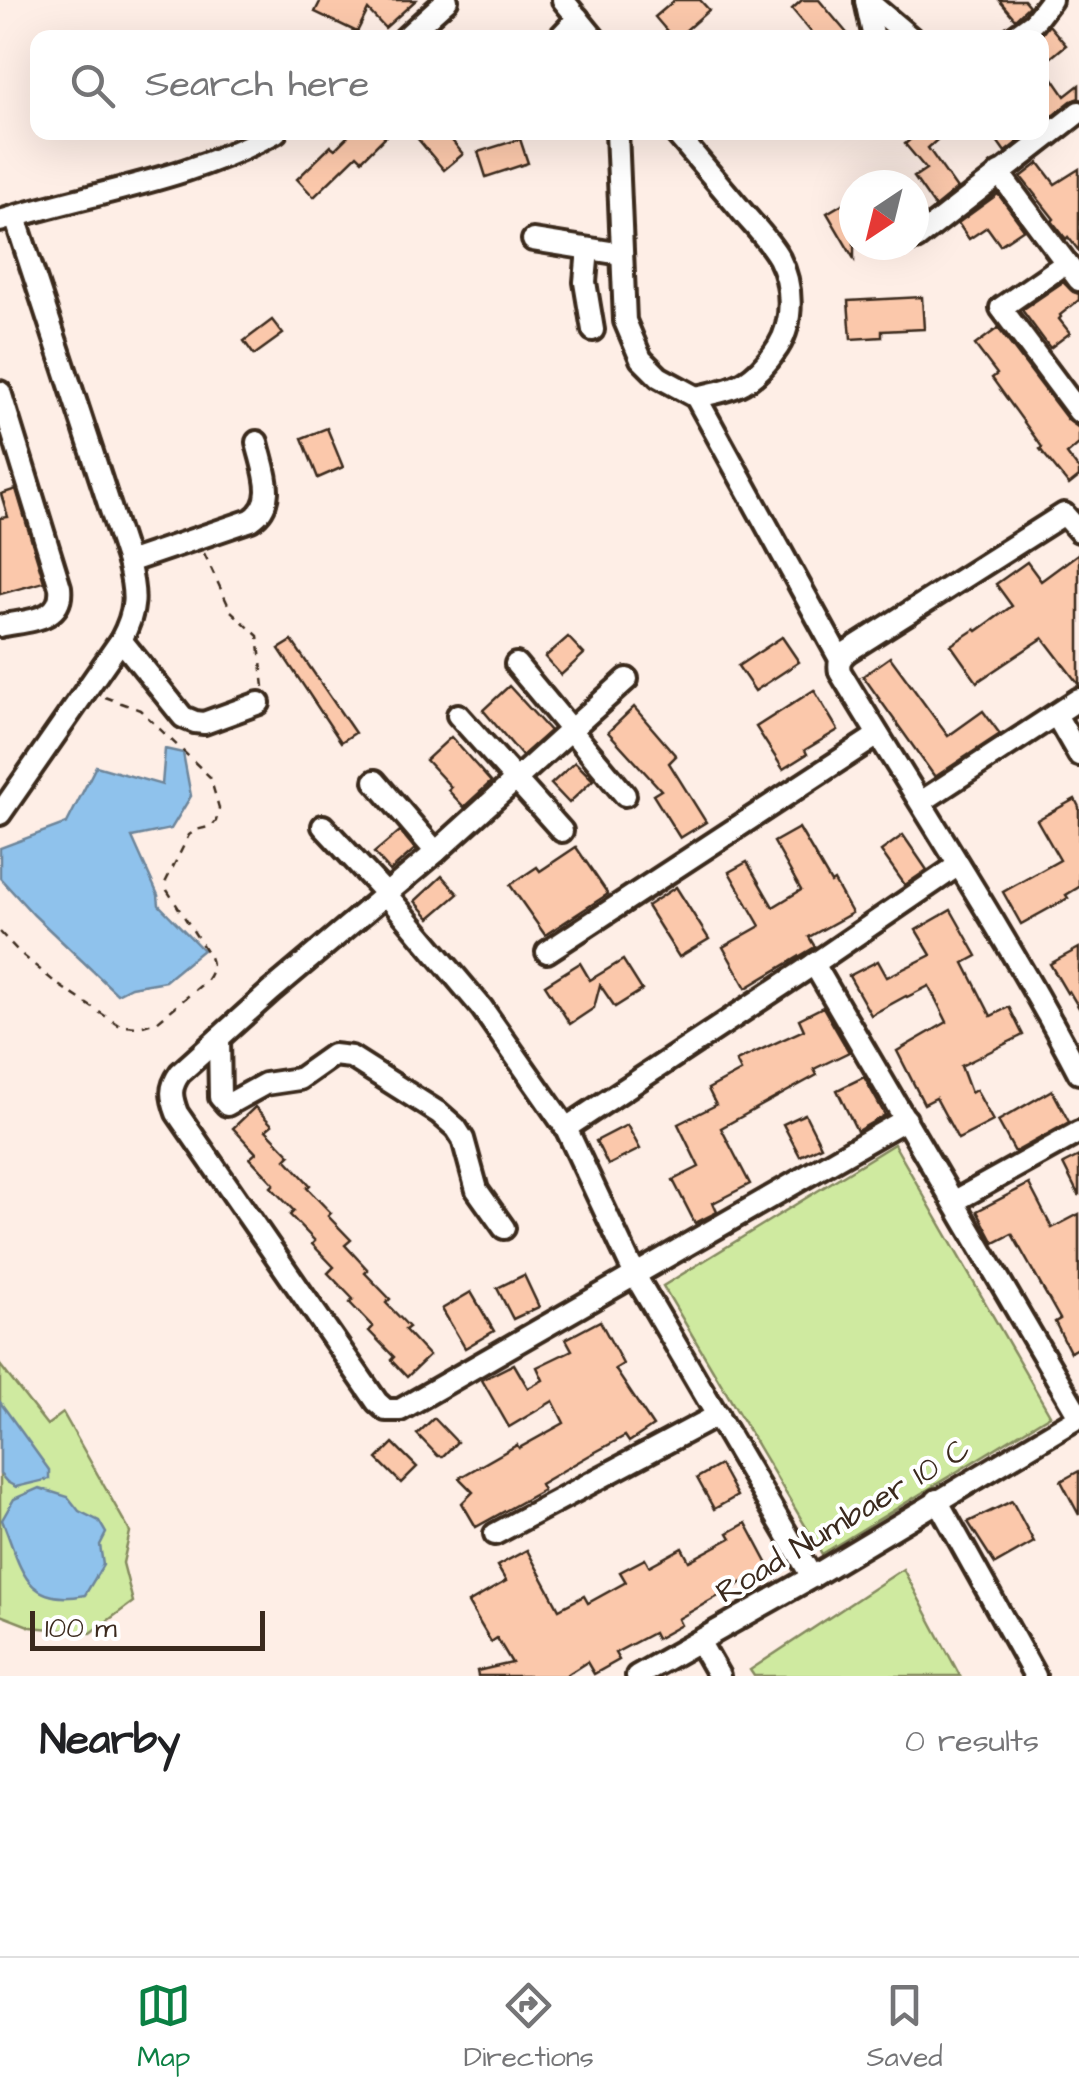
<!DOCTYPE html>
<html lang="en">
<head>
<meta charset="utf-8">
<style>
  :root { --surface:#fff; --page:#f6f6f6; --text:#202124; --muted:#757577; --line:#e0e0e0; --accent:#0b8043 }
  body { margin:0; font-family:"Architects Daughter",sans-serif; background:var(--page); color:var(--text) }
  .compass { position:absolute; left:839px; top:170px; width:90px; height:90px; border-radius:50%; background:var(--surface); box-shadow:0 10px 40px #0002; rotate:215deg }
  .scale { position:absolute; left:30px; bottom:25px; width:235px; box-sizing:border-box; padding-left:10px; border:5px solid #3b2a1e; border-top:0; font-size:28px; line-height:35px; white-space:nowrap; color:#3b2a1e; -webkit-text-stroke:8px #fff; paint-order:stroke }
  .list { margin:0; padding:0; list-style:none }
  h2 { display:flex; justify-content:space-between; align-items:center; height:130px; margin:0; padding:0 40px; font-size:42px }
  h2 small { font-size:32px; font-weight:400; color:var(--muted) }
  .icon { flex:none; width:55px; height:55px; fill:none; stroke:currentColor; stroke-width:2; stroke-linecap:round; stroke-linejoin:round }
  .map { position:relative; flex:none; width:1079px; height:1676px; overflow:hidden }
  .search { position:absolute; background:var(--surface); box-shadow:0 10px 40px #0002; left:30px; right:30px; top:30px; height:110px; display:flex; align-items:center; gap:25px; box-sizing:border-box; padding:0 35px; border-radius:20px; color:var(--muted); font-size:38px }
  .sheet { height:280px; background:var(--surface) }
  nav { display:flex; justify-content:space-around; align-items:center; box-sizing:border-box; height:140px; border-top:2px solid var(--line); background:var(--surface); font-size:28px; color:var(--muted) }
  nav a { display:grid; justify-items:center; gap:5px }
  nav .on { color:var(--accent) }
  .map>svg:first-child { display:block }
</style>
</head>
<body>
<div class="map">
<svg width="1079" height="1676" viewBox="0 0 1079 1676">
  <rect width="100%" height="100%" fill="#feeee6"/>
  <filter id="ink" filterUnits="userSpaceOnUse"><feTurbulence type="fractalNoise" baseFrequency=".01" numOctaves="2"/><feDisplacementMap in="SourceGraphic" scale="20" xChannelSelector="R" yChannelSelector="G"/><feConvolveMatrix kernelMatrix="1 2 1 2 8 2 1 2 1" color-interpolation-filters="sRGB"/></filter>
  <g filter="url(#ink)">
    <g fill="#cfeaa0" stroke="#858a5f" stroke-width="2.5">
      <polygon points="894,1144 1050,1415 822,1554 663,1286"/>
      <polygon points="0,1365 47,1425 63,1413 130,1532 123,1563 133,1602 91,1633 31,1627 0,1615"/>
      <polygon points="903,1569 960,1676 754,1676 750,1670"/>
    </g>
    <g fill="#8fc2ec" stroke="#6d859a" stroke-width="2.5">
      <polygon points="165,749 183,753 191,796 171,829 132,837 158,895 159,905 203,950 165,981 131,987 117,994 34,915 0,878 0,848 67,823 96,766 162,785"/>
      <polygon points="0,1402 49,1470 49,1479 16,1487 7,1482 0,1474"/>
      <path d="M39,1488L68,1497L79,1511L99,1521L106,1533L100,1545L103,1565L85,1595C24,1608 21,1566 2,1520L14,1499Z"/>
    </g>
    <g fill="#fbc8ab" stroke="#3b2a1e" stroke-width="2.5">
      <polygon points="321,0 416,0 385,28 368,10 357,32 315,12"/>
      <polygon points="675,0 700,0 709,10 677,38 673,38 655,17"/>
      <polygon points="802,0 819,0 851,38 816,38 792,9"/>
      <polygon points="999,0 1024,0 1029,6 1015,19"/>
      <polygon points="1049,25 1066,45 1043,64 1065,96 1079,85 1079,98 1071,101 1046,121 1042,115 1042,34"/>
      <polygon points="352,132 390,132 362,160 357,155 314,197 297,179 331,146 335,149"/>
      <polygon points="412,132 445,132 463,154 444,170"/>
      <polygon points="919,132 946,132 928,148 957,189 935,207 914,177 926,169 905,144"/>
      <polygon points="991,132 1019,132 1023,138 1005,152"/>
      <polygon points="520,139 528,163 486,177 478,152"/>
      <polygon points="1039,163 1055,184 1079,169 1079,251 1068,237 1066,239 1052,221 1054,219 1021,177"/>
      <polygon points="998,194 1024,229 1000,245 987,227 969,239 958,223"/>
      <polygon points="854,197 854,259 827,213"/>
      <polygon points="1063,282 1073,292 1079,294 1079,300 1060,315 1061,317 1059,319 1070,333 1050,348 1022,310"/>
      <polygon points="922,297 924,329 882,331 882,337 851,339 848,301"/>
      <polygon points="272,320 283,334 254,355 244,341"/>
      <polygon points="998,328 1068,420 1079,428 1079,444 1067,454 1079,470 1079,477 1069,485 1040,449 1042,447 992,378 997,374 975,345"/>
      <polygon points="327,428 343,467 318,478 302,438"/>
      <polygon points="16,489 44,582 0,594 0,518 8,517 1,494"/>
      <polygon points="1079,553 1079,685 1043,638 977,682 951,645 975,629 977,631 1012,606 996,584 1027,562 1041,581"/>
      <polygon points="568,637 584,654 561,675 545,657"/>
      <polygon points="782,637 799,662 755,691 738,666"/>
      <polygon points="292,641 355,733 341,742 279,649"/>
      <polygon points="890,657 948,736 983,711 1000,734 935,777 863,676"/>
      <polygon points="509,686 550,731 522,756 483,710"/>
      <polygon points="814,690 838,730 805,750 807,754 783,769 756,727"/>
      <polygon points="634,707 676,756 669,763 706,822 680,838 653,795 661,790 608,732"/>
      <polygon points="451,737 491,782 464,807 448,790 451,787 426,760"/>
      <polygon points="575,762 593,780 569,803 551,784"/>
      <polygon points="1075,799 1079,807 1079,887 1066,895 1068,898 1021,924 1003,892 1060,860 1037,820"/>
      <polygon points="799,828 831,883 834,881 852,913 809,937 815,947 746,988 723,947 760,926 729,872 747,862 773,907 801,890 774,842"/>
      <polygon points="400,831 415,849 390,871 374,853"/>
      <polygon points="903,835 927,870 905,885 881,851"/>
      <polygon points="576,847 608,894 545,935 510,885 537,867 540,871"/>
      <polygon points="442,876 458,894 430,918 415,901"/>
      <polygon points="676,887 709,939 679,957 647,906"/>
      <polygon points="951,910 977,956 964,963 991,1016 1009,1007 1023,1035 961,1066 971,1093 976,1090 993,1121 958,1139 936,1098 924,1104 897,1051 947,1022 929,986 907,997 906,996 871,1015 849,976 878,961 887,977 931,955 916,930"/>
      <polygon points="1079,948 1079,1008 1069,991 1067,993 1050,964"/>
      <polygon points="623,960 642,990 615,1007 600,985 594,1008 570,1024 545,985 580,963 590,980"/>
      <polygon points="823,1007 849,1052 814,1069 817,1075 721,1128 750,1184 713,1203 717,1212 695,1223 673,1180 699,1167 678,1124 716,1105 708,1089 741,1071 736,1061 804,1030 799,1019"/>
      <polygon points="864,1077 885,1115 857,1131 837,1090"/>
      <polygon points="1052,1090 1069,1122 1015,1152 998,1121"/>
      <polygon points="255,1107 272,1125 266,1130 290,1155 286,1159 310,1185 307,1188 331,1213 328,1216 351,1240 345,1245 368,1270 365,1273 390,1299 386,1303 409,1327 405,1330 429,1356 407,1377 391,1360 394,1357 369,1331 373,1327 350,1303 353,1299 328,1273 334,1267 312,1244 315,1241 290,1215 294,1211 271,1187 274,1184 250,1158 256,1153 233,1128"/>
      <polygon points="805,1114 821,1146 800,1156 783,1124"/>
      <polygon points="627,1125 640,1149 608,1165 596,1141"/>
      <polygon points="1079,1156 1079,1196 1063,1164"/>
      <polygon points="1029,1184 1052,1228 1079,1214 1079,1347 1070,1352 1055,1322 1060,1319 1012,1234 994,1243 977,1211"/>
      <polygon points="524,1275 539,1307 513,1319 497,1288"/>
      <polygon points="471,1292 494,1331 465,1348 442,1309"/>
      <polygon points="600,1321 623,1364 615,1369 653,1426 629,1442 625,1436 590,1455 540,1484 543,1490 476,1527 462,1503 473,1492 459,1478 517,1445 519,1448 564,1423 553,1401 509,1427 482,1380 514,1364 528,1388 543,1380 537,1367 572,1350 566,1339"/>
      <polygon points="434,1418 457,1442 443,1456 438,1456 417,1434"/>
      <polygon points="393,1443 417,1467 401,1483 377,1459"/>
      <polygon points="720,1465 737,1496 714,1509 697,1478"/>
      <polygon points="1079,1471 1079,1515 1061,1481"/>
      <polygon points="1012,1501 1034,1542 995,1564 968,1522"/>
      <polygon points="746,1523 771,1570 753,1579 752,1577 678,1619 681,1625 656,1639 653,1633 615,1653 619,1660 594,1674 587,1662 565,1676 478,1676 477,1671 512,1663 497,1638 491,1642 468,1603 506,1581 497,1566 527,1550 559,1609 584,1596 588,1603 626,1582 620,1572 645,1559 649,1566 682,1548 689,1561 731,1538 728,1533"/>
    </g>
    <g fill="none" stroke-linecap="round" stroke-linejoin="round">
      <g stroke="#3b2a1e" stroke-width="28">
        <g id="minor">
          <polyline points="563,0 594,38"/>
          <polyline points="866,0 911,38"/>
          <polyline points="866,1 874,38"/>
          <polyline points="405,38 447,0"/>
          <polyline points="559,38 578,18"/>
          <polyline points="1012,38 1034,22 1051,0"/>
          <polyline points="617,132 625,321 641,359 659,377 696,397"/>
          <path d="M675,132C697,158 719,184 740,209C753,225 769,240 779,258C793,285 794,321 778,347C753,385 738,388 696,397L840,659"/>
          <polyline points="999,173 1079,280"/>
          <path d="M0,221C93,192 190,180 276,132"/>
          <polyline points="916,239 1079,112"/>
          <polyline points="533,240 622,254"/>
          <polyline points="588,249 585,282 593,330"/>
          <polyline points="1066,263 1001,308 1079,412"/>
          <path d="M0,392L60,587C64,622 26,620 0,626"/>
          <path d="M1079,531L1064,514L847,652C840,658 838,663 840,672C920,805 1007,935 1079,1073"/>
          <path d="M128,562L251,520C279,502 263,469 257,442"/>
          <polyline points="121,640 183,717 195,722 204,723 259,703"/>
          <polyline points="516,664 625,795"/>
          <path d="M627,679L436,852L271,991L180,1073C169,1088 171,1097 177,1113L377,1402L386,1410H400L906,1119"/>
          <polyline points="458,715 562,831"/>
          <polyline points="1056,715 1079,755"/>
          <polyline points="375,781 436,852"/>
          <polyline points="921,802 1079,699"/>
          <path d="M0,814L121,640C137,610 136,594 128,562L15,217"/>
          <polyline points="323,826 386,894 482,1008 566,1128 636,1277 812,1577"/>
          <polyline points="547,952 878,735"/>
          <polyline points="814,964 1079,1416"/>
          <polyline points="219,1038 220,1097 227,1105 265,1084 299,1079 333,1055 351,1057 439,1113 456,1128 463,1139 477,1190 504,1228"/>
          <polyline points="566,1128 814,964 957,866"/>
          <polyline points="955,1201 1079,1132"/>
          <polyline points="937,1500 1035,1676"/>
          <polyline points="495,1534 718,1415"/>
          <polyline points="699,1641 719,1676"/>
          <polyline points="637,1676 812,1577 1079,1417"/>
        </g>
      </g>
      <g stroke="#3b2a1e" stroke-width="2.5" stroke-dasharray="8 8" stroke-linecap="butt">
        <polyline points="204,553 231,611 258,636 264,687"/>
        <path d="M0,932L19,952L57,984L120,1026L139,1027L157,1022L206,981C212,972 214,967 210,957L167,890L165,883L189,835L196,830L212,826L216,821L219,808L210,777L140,710L105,697"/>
      </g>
      <use href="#minor" stroke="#fff" stroke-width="20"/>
    </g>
  </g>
  <g text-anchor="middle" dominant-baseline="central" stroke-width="8" stroke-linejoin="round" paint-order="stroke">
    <g font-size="32" fill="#3b2a1e" stroke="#fff">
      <text transform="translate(843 1521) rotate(-31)">Road Numbaer 10 C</text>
    </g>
  </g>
</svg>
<svg class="compass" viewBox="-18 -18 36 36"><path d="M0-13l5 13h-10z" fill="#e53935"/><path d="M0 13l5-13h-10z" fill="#757577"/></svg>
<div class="scale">100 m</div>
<div class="search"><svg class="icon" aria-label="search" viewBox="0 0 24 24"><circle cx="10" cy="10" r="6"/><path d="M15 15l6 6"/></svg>Search here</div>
</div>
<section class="sheet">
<h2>Nearby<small>0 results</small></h2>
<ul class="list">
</ul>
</section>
<nav>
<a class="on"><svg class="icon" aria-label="map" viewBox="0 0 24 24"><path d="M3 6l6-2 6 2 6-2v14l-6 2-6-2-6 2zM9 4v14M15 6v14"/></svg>Map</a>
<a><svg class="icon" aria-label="directions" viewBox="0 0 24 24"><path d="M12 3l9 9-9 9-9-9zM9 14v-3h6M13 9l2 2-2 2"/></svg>Directions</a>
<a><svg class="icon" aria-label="saved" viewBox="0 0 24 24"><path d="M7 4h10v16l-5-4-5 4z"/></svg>Saved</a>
</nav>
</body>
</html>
